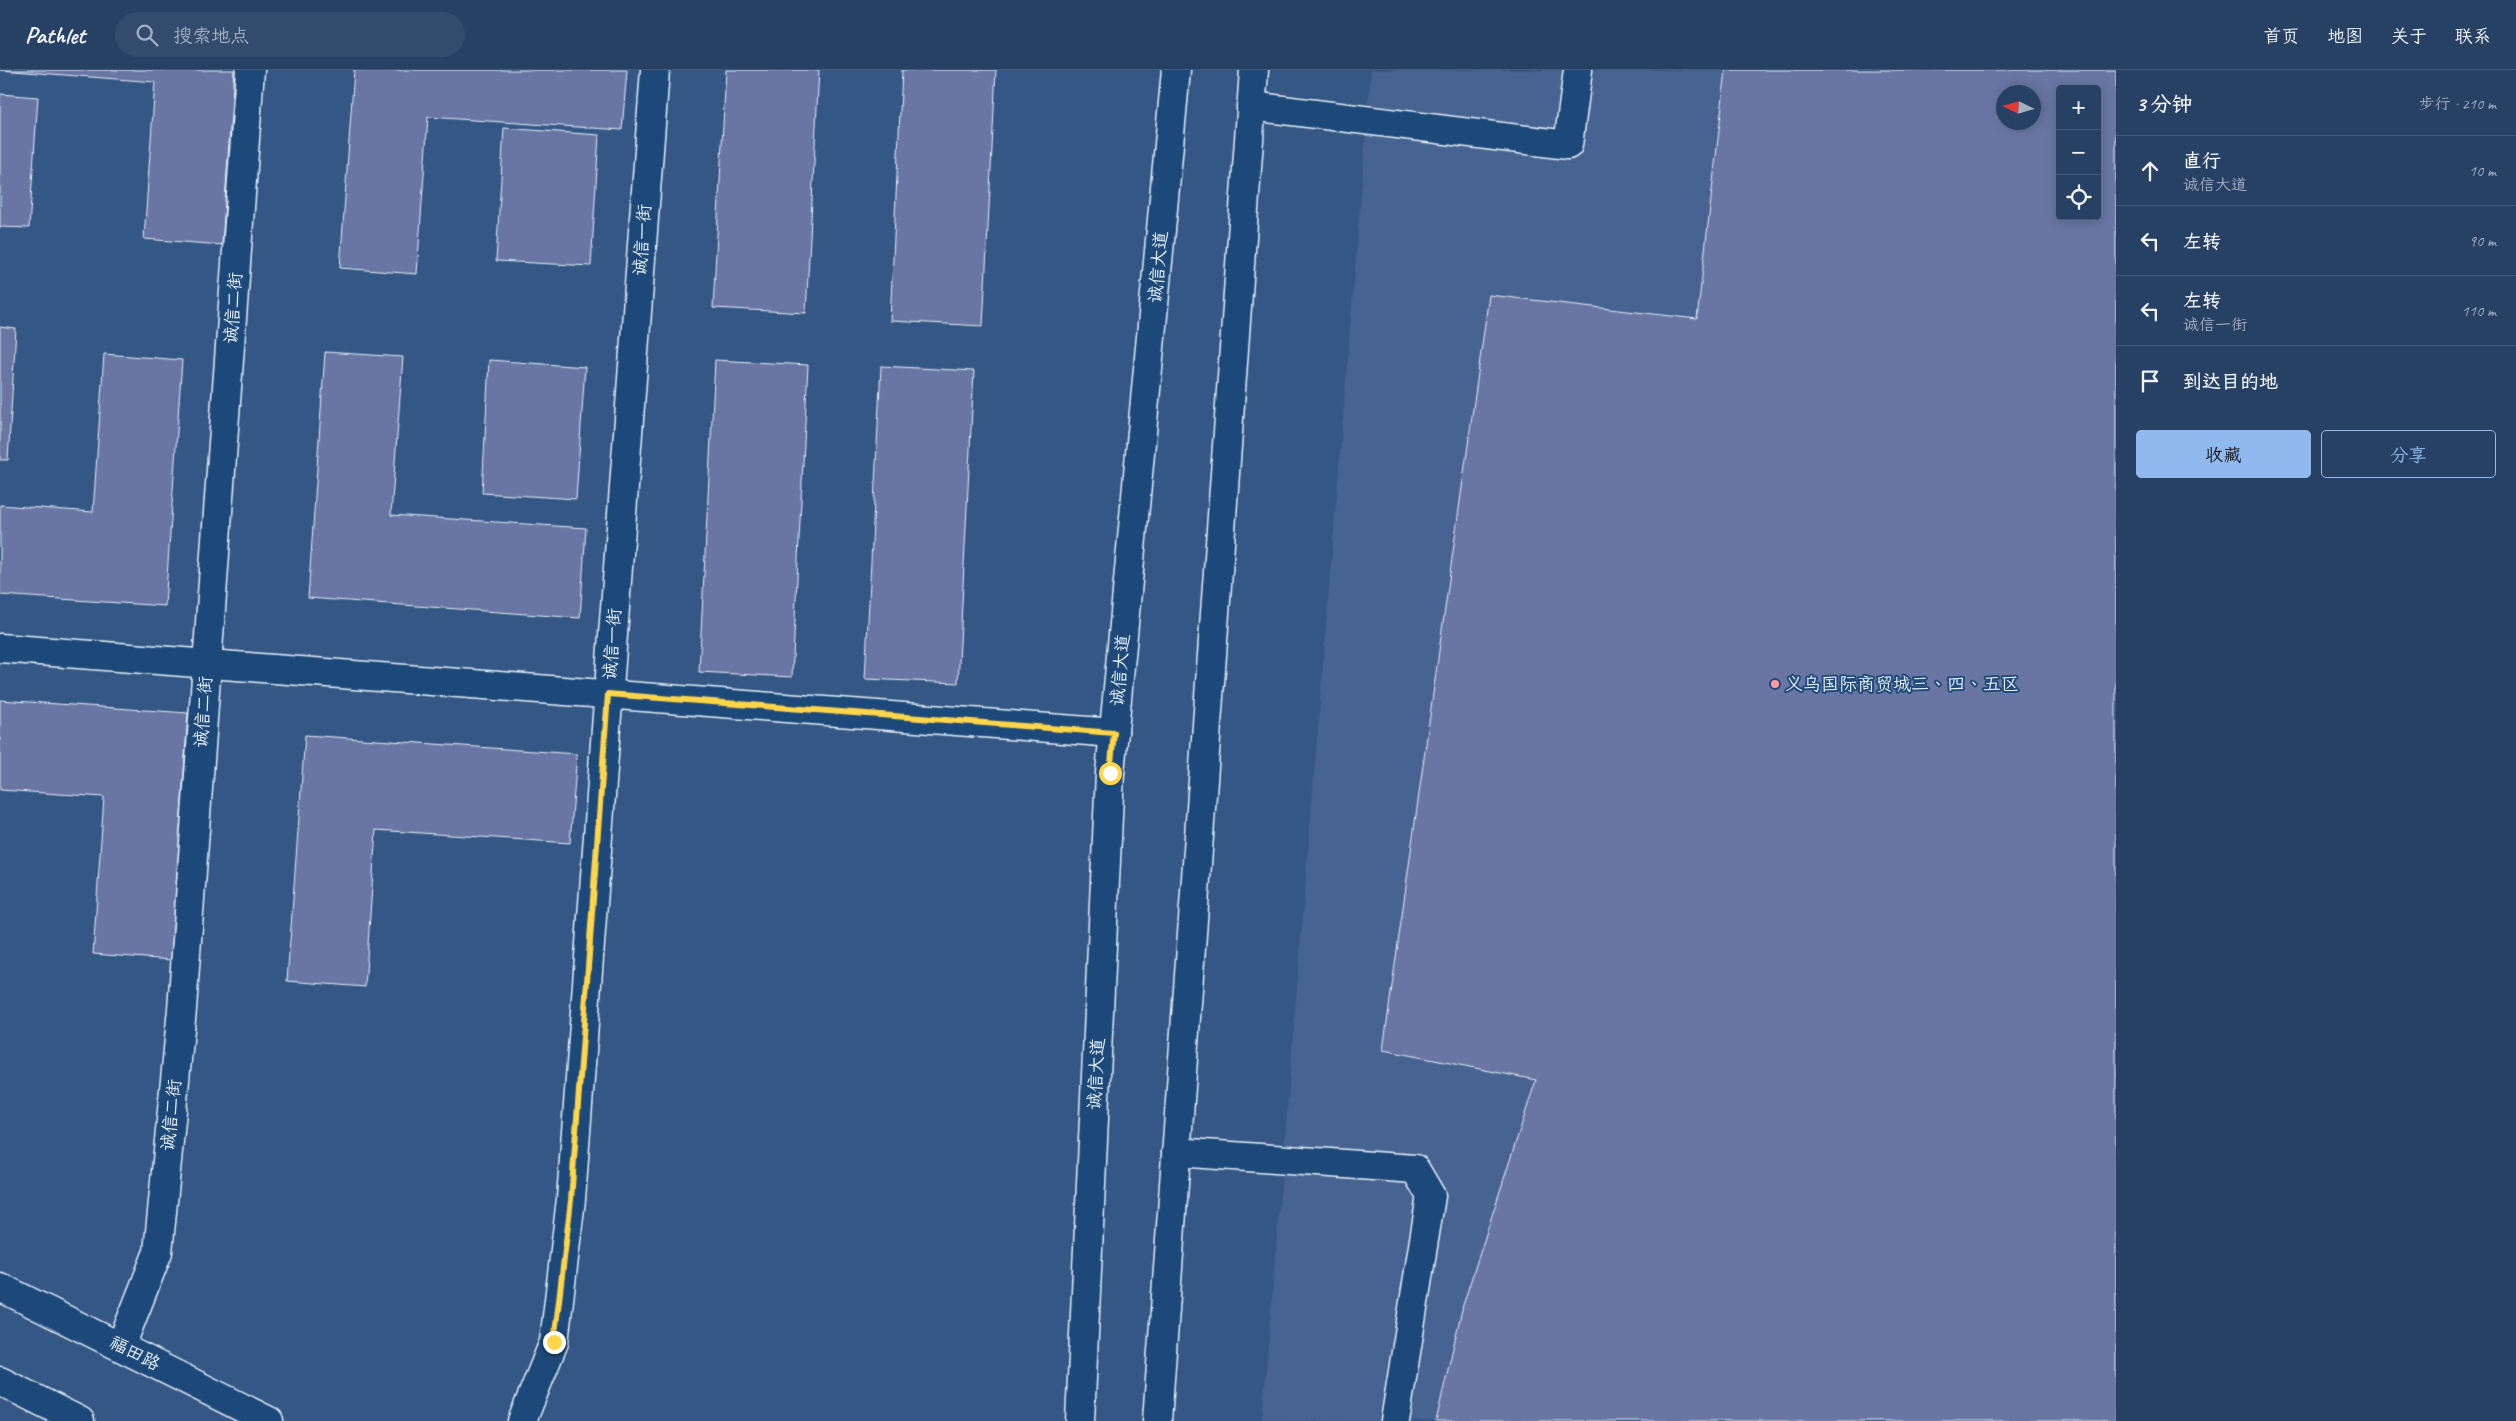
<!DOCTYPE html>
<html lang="zh">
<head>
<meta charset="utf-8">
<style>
  :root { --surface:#274164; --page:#334c6d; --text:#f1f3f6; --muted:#a4afbf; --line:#435a78; --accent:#90b9f0 }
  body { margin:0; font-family:Caveat,"LXGW WenKai TC",sans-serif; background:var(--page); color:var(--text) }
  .controls { position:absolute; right:15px; top:15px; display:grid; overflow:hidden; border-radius:5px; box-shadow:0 2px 12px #0003 }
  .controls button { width:45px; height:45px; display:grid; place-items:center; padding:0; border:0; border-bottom:1px solid var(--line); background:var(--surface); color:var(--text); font:25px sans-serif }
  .compass { position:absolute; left:1996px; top:15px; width:45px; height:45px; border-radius:50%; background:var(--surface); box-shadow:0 2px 12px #0003; rotate:275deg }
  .stop { position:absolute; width:15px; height:15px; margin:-11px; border:4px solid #ffd54a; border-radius:50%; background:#fff }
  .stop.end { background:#ffd54a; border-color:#fff; box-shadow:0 1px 5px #0008 }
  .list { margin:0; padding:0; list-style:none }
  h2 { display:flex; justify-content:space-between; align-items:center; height:65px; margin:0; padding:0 20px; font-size:21px }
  h2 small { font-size:16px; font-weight:400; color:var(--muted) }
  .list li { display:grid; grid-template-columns:32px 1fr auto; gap:15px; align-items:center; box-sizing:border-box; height:70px; padding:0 20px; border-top:1px solid var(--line) }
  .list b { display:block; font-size:19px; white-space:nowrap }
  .list p { margin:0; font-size:16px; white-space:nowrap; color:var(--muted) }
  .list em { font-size:16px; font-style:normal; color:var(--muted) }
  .actions { display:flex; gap:10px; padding:15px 20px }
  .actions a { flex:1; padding:11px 0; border:1px solid var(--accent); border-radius:5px; text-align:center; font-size:18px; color:var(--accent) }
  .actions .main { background:var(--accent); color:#111 }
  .icon { flex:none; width:28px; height:28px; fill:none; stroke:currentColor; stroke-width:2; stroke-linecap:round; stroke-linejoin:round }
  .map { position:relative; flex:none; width:2116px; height:1351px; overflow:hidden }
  header { display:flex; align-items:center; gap:30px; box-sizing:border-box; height:70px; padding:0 25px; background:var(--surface); border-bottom:1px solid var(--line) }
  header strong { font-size:24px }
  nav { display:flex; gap:28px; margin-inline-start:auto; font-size:18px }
  .search { width:350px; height:45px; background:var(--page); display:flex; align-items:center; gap:12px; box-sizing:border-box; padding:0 18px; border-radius:28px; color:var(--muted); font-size:19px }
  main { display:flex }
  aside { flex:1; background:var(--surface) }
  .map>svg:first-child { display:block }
</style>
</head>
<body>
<header>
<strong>Pathlet</strong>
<div class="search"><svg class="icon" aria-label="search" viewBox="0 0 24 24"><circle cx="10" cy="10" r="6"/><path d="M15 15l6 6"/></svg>搜索地点</div>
<nav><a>首页</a><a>地图</a><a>关于</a><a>联系</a></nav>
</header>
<main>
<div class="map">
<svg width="2116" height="1351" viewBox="0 0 2116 1351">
  <rect width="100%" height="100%" fill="#345786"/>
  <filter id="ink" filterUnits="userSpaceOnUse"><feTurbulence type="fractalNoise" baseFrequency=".02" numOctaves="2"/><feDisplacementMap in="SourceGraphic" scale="10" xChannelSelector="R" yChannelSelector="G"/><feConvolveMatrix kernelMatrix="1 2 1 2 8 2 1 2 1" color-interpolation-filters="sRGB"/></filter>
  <g filter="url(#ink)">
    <path fill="#476391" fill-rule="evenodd" d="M1371,0H2116V1351H1262ZM2060,19H2097V146H2060ZM2004,22H2034V52H2004Z"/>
    <g fill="#6976a4" stroke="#e8f1f8" fill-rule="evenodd">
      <polygon points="0,0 234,0 222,175 144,169 155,12"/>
      <polygon points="354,0 627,0 622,60 428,47 417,204 340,198"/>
      <polygon points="726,0 819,0 806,243 713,238"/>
      <polygon points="902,0 996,0 983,256 890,251"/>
      <path d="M1726,0H2116V1351H1436L1463,1235L1536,1010L1383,980L1489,225L1697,249ZM2060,19H2097V146H2060ZM2004,22H2034V52H2004Z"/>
      <polygon points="0,24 38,27 29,158 0,157"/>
      <polygon points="504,58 599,65 591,196 496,191"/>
      <polygon points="0,257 16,259 8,390 0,390"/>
      <polygon points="325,282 403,287 391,445 586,458 580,548 308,528"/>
      <polygon points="104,284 182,290 165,536 0,525 0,435 93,442"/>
      <polygon points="489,290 585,297 576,429 482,423"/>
      <polygon points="715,290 808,295 792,607 699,602"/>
      <polygon points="881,296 974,301 958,613 865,609"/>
      <polygon points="0,630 188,643 171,890 93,884 104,727 0,720"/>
      <polygon points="305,665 577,684 570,773 376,760 365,917 287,911"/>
    </g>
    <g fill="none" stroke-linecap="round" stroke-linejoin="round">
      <g stroke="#e8f1f8" stroke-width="31">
        <g id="minor">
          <polyline points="1251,36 1568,75 1578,0"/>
          <polyline points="0,578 1114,663"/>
          <polyline points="1176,1082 1415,1099 1431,1126 1395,1351"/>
          <polyline points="121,1276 158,1182 182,939 250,0"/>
          <polyline points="522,1351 554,1272 571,1129 655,0"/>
        </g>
      </g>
      <g stroke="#e8f1f8" stroke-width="31">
        <g id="major">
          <polyline points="0,1217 269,1351"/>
          <polyline points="0,1311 80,1351"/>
          <polyline points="1080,1351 1110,703 1176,0"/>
          <polyline points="1157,1351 1254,0"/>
        </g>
      </g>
      <use href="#minor" stroke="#1f4a7a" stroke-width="28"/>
      <use href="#major" stroke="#1f4a7a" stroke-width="28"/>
    </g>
  </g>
  <g fill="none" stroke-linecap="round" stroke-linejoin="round" filter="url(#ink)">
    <polyline stroke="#ffd54a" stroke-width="6" points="554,1272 571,1130 608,624 1114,663 1110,703"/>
  </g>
  <circle fill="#ff9aa2" stroke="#1f4a7a" stroke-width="2" cx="1775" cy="614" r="5"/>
  <g text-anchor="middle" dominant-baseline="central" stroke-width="4" stroke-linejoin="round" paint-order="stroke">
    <g font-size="18" fill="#e8f1f8" stroke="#1f4a7a">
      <text transform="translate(642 170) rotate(-86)">诚信一街</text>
      <text transform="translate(1158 197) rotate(-85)">诚信大道</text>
      <text transform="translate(233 238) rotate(-86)">诚信二街</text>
      <text transform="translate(612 574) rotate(-86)">诚信一街</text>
      <text transform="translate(1120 600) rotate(-85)">诚信大道</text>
      <text transform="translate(203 642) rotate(-86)">诚信二街</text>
      <text transform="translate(1096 1004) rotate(-87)">诚信大道</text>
      <text transform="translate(171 1045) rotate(-84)">诚信二街</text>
      <text transform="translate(135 1283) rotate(27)">福田路</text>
    </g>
    <g font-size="18" fill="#e8f1f8" stroke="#1f4a7a" text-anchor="start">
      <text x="1785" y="614">义乌国际商贸城三、四、五区</text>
    </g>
  </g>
</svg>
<div class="controls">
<button>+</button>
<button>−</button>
<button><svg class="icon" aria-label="locate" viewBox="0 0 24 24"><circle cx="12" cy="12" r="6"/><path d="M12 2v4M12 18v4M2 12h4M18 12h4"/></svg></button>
</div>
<svg class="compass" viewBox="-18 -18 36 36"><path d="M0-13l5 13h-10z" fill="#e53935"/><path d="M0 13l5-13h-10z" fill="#a4afbf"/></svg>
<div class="stop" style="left:1110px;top:703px"></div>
<div class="stop end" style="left:554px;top:1272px"></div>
</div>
<aside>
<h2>3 分钟<small>步行 · 210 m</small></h2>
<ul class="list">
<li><svg class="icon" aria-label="ahead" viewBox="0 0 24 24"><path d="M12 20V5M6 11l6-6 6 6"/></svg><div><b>直行</b><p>诚信大道</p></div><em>10 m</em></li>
<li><svg class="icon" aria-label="left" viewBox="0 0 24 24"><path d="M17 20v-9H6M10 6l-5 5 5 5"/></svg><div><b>左转</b></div><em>90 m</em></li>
<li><svg class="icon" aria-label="left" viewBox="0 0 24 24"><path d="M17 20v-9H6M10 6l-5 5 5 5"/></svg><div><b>左转</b><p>诚信一街</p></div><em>110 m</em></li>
<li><svg class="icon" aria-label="arrive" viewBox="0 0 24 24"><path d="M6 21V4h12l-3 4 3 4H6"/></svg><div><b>到达目的地</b></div></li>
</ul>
<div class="actions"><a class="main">收藏</a><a>分享</a></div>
</aside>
</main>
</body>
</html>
